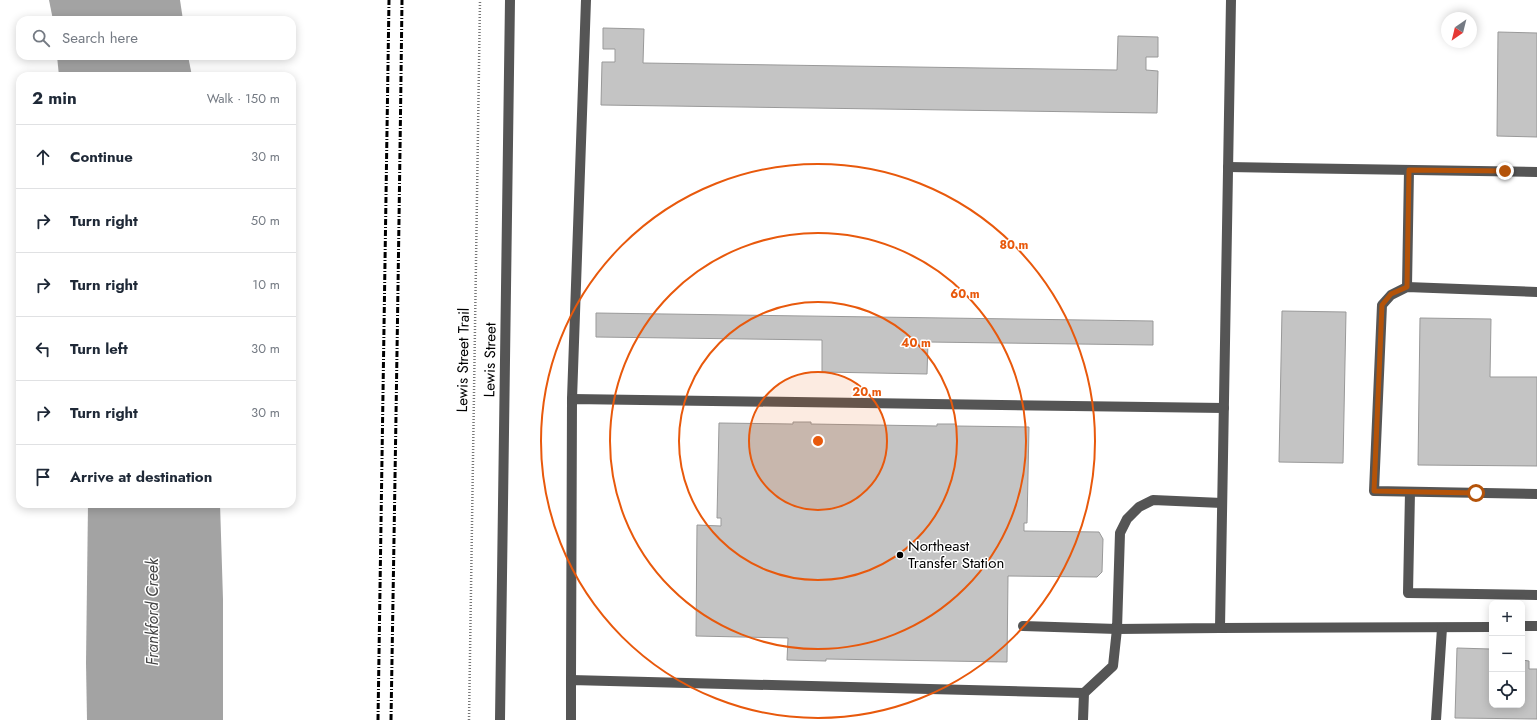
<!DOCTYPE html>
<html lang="en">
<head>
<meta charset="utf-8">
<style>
  :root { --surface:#fff; --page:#f6f6f7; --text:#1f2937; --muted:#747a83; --line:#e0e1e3 }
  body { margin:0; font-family:Jost,sans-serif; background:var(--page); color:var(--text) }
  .controls { position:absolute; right:12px; bottom:12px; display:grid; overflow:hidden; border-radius:8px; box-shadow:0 2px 10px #0003 }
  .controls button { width:36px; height:36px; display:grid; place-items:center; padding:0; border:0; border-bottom:1px solid var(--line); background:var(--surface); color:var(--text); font:20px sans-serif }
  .compass { position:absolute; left:1441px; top:12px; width:36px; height:36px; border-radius:50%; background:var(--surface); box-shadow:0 2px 10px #0003; rotate:215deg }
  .stop { position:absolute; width:12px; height:12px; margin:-9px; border:3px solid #b45309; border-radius:50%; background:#fff }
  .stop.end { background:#b45309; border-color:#fff; box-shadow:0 1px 4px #0008 }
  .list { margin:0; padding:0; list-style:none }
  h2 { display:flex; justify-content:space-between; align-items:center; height:52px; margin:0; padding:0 16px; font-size:17px }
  h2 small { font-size:13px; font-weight:400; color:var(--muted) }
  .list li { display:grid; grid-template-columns:26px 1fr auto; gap:12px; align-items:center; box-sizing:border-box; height:64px; padding:0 16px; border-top:1px solid var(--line) }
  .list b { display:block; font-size:15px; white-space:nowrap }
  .list em { font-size:13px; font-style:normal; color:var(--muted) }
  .icon { flex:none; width:22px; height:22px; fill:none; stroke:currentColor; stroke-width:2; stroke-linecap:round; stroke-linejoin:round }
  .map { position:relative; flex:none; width:1537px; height:720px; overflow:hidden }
  .search { position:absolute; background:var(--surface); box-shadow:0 2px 10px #0003; left:16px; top:16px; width:280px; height:44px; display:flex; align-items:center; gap:10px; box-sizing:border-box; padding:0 14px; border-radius:12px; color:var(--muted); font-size:15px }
  .panel { position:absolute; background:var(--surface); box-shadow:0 2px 10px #0003; left:16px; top:72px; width:280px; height:436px; border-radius:12px }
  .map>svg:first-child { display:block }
</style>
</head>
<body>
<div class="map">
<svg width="1537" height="720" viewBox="0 0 1537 720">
  <rect width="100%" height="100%" fill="#fff"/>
  <g fill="#a3a3a3">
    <polygon points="49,0 180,0 183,20 53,20"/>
    <polygon points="57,56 188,56 192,76 59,76"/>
    <polygon points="88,504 220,504 223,599 223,720 87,720 86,663"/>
  </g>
  <g fill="#c4c4c4" stroke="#999">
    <polygon points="603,28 644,29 643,63 1117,70 1118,36 1158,37 1158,57 1146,57 1146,70 1158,71 1157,113 601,105 602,62 615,62 615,49 603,49"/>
    <polygon points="1498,32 1537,33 1537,137 1497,136"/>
    <polygon points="1282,311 1346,312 1343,463 1279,462"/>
    <polygon points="596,313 1153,321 1153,345 928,342 927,374 822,372 822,340 596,337"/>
    <polygon points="1420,318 1491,319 1490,377 1537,377 1537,466 1418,465"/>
    <polygon points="793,422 811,422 811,424 937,426 937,424 956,424 956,426 1029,427 1027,523 1024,523 1024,531 1099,532 1103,539 1102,572 1097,577 1008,576 1007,662 826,659 826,661 787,660 788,638 696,636 697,525 721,526 721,518 717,518 719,423 793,424"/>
    <polygon points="1457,648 1490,649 1490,668 1492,668 1492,705 1522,705 1522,660 1529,661 1529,669 1537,669 1537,719 1455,718"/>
  </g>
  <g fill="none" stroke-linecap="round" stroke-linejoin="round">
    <polyline stroke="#777" stroke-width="2.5" stroke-dasharray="1 2" stroke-linecap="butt" points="469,720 480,0"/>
    <g stroke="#555" stroke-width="10">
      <polyline points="1228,167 1537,172"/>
      <polyline points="1407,287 1409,170"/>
      <polyline points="1537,292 1407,287 1391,295 1382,305 1374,491 1537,494"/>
      <polyline points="572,399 586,0"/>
      <polyline points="1410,492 1408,593 1537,595"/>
      <polyline points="1023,626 1117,629 1120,533 1127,519 1139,507 1153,500 1222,503"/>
      <polyline points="1522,626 1537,626"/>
      <polyline points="1220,628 1492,627"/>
      <polyline points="571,680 572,399 1224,408"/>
      <polyline points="500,720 510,0"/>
      <polyline points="571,720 571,680 1084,693"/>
      <polyline points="1083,720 1084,693 1113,666 1117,629 1220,628 1231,0"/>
      <polyline points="1436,720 1442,628"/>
    </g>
    <g stroke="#000" stroke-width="3" stroke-dasharray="6 2 1 2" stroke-linecap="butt">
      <polyline points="378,720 389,0"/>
      <path d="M391,720C395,480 399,240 402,0"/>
    </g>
  </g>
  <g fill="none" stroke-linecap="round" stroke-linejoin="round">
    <polyline stroke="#b45309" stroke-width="5" points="1476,493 1374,491 1382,305 1391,294 1407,287 1409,170 1505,171"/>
  </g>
  <circle cx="818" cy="441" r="69" fill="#e8590c" fill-opacity=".12"/>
  <g fill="none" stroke="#e8590c" stroke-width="2">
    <circle cx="818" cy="441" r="69"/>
    <circle cx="818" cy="441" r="139"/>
    <circle cx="818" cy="441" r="208"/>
    <circle cx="818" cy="441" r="277"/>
  </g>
  <circle fill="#000" stroke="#fff" stroke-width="1.5" cx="900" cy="555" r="4"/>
  <g text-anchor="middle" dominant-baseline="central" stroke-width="3" stroke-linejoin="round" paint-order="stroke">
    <g font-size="15" fill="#000" stroke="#fff">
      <text transform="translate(463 360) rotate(-89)">Lewis Street Trail</text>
      <text transform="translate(490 360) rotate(-89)">Lewis Street</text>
    </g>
    <g font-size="15" fill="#000" stroke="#fff" text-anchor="start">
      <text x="908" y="546">Northeast<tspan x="908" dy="17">Transfer Station</tspan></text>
    </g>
    <g font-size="16" font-style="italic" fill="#444" stroke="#fff">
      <text transform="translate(152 612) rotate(-90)">Frankford Creek</text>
    </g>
  </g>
  <circle cx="818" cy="441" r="6" fill="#e8590c" stroke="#fff" stroke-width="2"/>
  <g font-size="12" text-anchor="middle" font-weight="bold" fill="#e8590c" stroke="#fff" stroke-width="3" stroke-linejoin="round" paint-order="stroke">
    <text x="1014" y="249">80 m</text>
    <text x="965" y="298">60 m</text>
    <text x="916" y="347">40 m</text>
    <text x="867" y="396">20 m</text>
  </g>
</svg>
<div class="controls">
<button>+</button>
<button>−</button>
<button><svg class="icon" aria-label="locate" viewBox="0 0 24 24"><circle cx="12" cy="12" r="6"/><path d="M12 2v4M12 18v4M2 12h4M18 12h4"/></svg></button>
</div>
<svg class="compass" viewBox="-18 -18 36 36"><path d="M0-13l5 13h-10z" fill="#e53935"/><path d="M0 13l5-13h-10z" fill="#747a83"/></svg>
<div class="stop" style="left:1476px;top:493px"></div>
<div class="stop end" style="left:1505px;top:171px"></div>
<div class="search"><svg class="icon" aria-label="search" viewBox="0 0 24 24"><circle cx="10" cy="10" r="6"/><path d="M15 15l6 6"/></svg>Search here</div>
<section class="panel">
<h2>2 min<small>Walk · 150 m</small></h2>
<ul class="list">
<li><svg class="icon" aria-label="ahead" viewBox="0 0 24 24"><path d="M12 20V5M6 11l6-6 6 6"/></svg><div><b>Continue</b></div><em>30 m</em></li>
<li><svg class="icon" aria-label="right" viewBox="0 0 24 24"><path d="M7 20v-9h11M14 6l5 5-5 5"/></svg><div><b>Turn right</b></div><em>50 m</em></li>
<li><svg class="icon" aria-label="right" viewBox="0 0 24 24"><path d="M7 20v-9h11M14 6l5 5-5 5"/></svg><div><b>Turn right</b></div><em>10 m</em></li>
<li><svg class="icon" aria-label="left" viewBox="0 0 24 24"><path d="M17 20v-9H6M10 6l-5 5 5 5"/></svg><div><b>Turn left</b></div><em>30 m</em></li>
<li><svg class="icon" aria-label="right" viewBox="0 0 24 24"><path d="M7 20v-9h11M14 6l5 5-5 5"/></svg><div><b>Turn right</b></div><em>30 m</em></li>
<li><svg class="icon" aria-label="arrive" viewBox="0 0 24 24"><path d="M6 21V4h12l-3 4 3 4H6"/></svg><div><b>Arrive at destination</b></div></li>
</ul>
</section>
</div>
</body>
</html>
